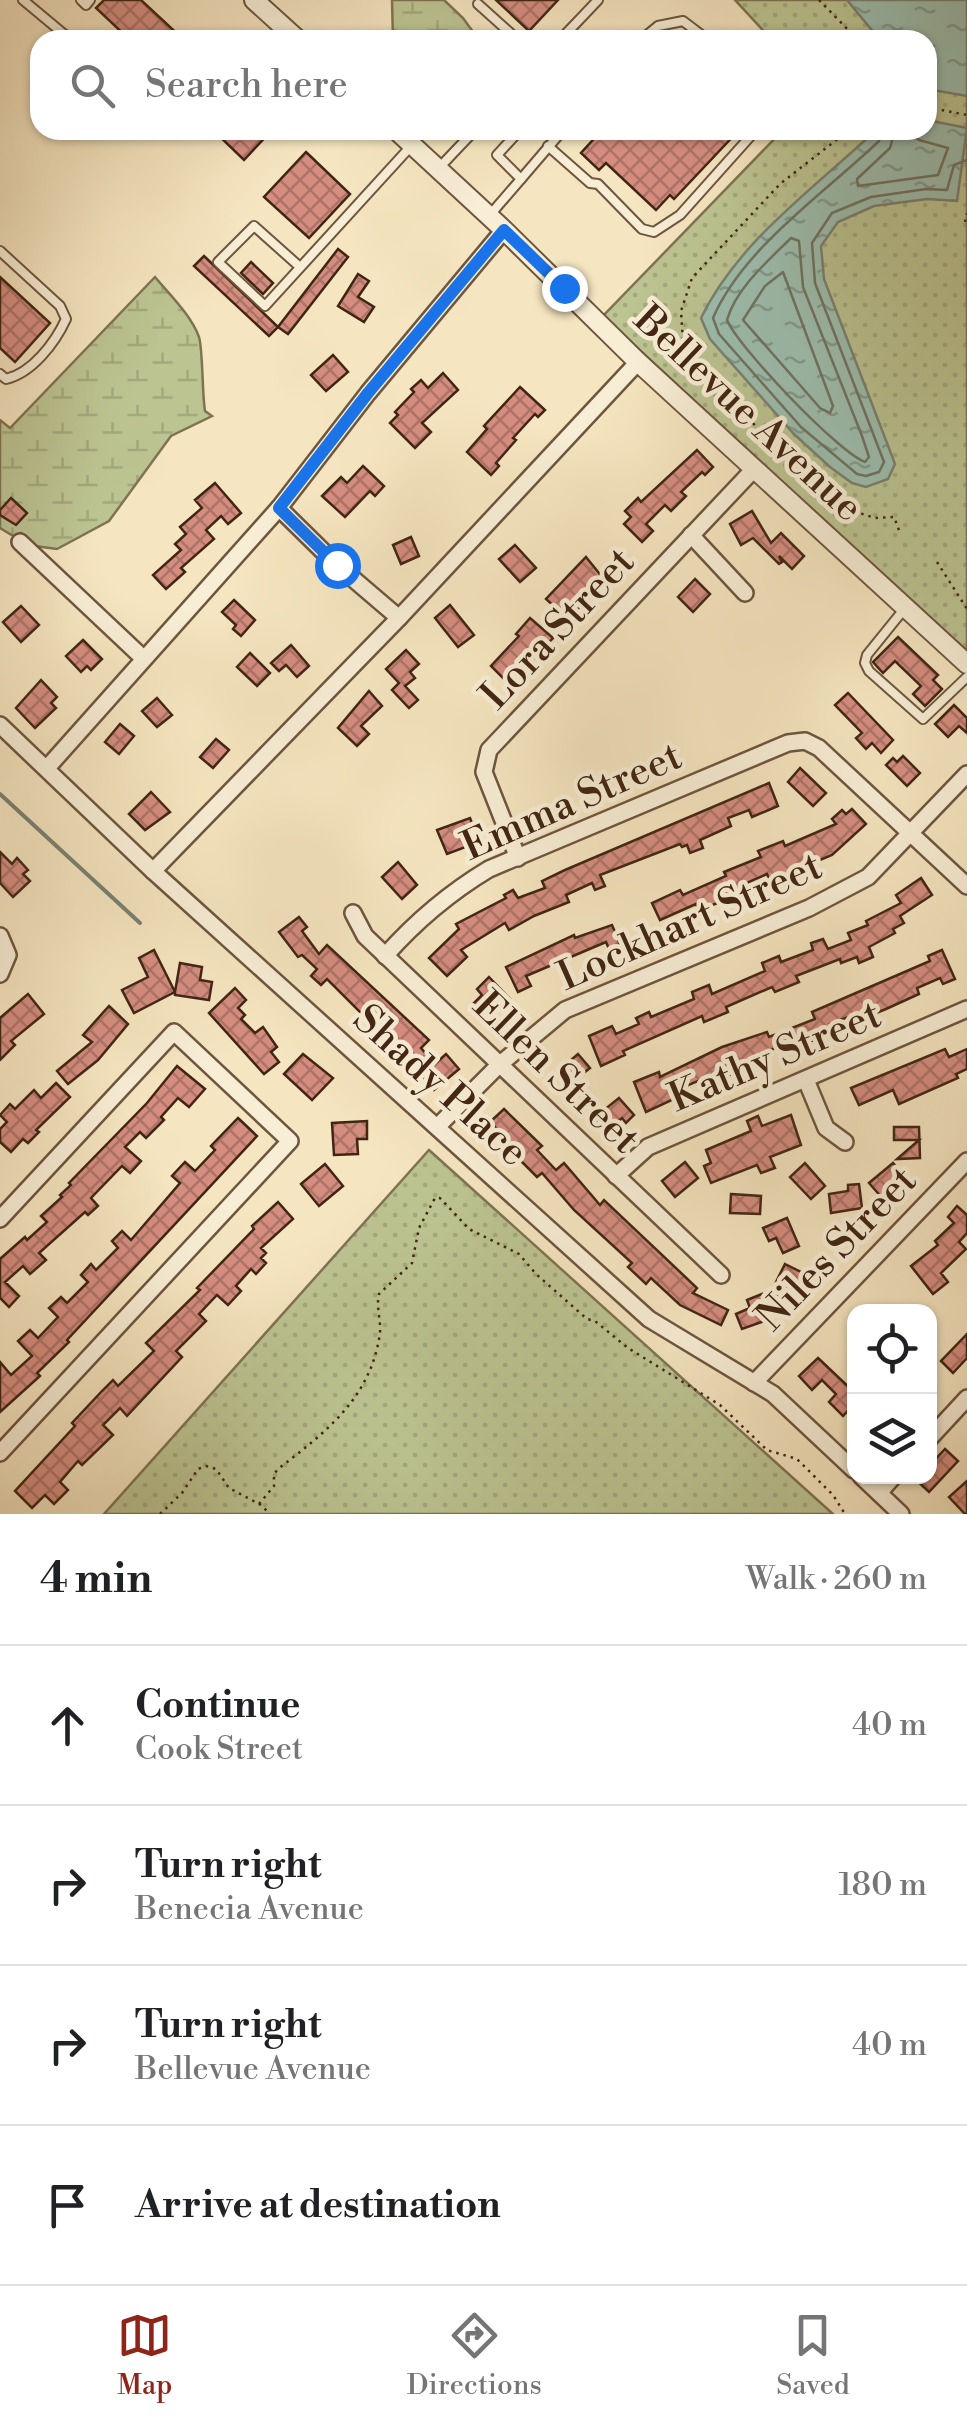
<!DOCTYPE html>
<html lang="en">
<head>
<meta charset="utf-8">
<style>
  :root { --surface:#fff; --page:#f2f2f2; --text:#202124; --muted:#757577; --line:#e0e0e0; --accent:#8f2418 }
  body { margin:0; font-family:"Libre Bodoni",serif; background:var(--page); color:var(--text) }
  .controls { position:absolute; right:30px; bottom:30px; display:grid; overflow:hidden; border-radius:20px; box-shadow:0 2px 8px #0004 }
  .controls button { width:90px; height:90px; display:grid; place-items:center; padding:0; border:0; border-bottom:2px solid var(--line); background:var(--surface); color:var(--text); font:50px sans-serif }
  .stop { position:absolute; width:30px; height:30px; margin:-22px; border:8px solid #1a73e8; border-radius:50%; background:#fff }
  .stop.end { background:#1a73e8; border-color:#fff; box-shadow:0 2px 10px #0008 }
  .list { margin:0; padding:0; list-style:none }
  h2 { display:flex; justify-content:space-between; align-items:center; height:130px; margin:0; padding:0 40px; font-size:42px }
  h2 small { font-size:32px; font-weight:400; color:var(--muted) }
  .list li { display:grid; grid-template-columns:65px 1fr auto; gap:30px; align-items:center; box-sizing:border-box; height:160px; padding:0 40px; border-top:2px solid var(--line) }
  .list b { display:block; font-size:38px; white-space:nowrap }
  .list p { margin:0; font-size:32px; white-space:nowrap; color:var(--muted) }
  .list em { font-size:32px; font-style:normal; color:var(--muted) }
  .icon { flex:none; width:55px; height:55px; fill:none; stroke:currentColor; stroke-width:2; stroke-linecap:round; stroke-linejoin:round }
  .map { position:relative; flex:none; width:967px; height:1514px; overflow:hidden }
  .search { position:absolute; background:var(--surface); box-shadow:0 2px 8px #0004; left:30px; right:30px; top:30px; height:110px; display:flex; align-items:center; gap:25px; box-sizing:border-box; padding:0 35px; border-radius:30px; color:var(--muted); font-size:38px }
  .sheet { height:770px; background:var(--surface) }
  nav { display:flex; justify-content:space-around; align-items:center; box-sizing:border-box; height:140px; border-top:2px solid var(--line); background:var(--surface); font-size:28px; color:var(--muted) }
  nav a { display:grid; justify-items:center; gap:5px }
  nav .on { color:var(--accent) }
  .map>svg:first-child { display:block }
</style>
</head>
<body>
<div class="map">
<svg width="967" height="1514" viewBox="0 0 967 1514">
  <defs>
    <pattern id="grass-dots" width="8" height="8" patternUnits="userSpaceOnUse" patternTransform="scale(2.5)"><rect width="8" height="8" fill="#bcc492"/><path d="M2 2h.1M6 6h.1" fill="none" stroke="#a3a87d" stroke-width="1.8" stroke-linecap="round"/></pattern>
    <pattern id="wetland-marsh" width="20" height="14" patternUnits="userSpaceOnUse" patternTransform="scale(2.5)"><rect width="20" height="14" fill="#bcc492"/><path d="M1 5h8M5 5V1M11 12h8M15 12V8" fill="none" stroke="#a3a87d"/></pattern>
    <pattern id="water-ripples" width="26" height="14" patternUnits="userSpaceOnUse" patternTransform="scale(2.5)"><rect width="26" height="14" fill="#9cbfb0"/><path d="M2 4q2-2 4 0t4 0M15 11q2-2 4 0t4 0" fill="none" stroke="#819b8e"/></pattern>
    <pattern id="building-cross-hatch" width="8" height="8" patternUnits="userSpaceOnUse" patternTransform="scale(2.5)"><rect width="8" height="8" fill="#d58d80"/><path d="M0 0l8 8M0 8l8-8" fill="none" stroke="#ae7368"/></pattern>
  </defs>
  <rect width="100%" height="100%" fill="#f5e5c0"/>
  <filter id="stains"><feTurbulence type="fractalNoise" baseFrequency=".002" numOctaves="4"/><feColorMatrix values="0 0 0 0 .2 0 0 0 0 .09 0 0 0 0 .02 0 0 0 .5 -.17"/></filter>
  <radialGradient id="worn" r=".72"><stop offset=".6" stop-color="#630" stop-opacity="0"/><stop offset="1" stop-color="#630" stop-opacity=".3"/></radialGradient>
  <g fill="url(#grass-dots)" stroke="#7e7452" stroke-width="2.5">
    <polygon points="735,0 967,0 967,654 603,316 783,130 927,130 927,40 772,40"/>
    <polygon points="429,1150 833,1514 104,1514"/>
  </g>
  <g fill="url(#wetland-marsh)" stroke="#7e7452" stroke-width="2.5">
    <polygon points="392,0 444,0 463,18 479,40 393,40"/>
    <path d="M155,277C170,295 191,315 199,337C203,350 202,393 205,411L212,416L171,436L109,521L57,549L35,546L21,533L15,537L0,528V420L10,428Z"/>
  </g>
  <g fill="url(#water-ripples)" stroke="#788171" stroke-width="2.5">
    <polygon points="847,0 967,0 967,96 927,89 927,40 880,40"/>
    <path d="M927,120L967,128L957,201L927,199L874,206L838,222L821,246L824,279L895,464L888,479L866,487L852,483L830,467L794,434L710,339L701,318C739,240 815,188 876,130H927Z"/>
  </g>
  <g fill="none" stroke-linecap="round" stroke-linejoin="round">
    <g stroke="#6e7262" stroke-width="2.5">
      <path d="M882,130L879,141C825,193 743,248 713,318L719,334L801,427L857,474L866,476L879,472L884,462L815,283L812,243L832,213L871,197L926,189L947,190L954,165L967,160"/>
      <polyline points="895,130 890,148 857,179 858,186 938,175 948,148 919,140 908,130"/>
      <path d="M791,238L799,241L803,287L862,436L869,457L865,462C839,453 738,347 727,320C736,288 768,261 791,238Z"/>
      <polygon points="783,272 833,406 830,413 820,408 743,320 765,286"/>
    </g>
    <polyline stroke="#788171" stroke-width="4" points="0,794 140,923"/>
  </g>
  <g fill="url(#building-cross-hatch)" stroke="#412513" stroke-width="2.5">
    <polygon points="104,0 141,0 184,40 130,40 96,8"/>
    <polygon points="496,0 558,0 529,31"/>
    <polygon points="213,130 272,130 244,160"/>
    <polygon points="602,130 739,130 674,199 670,195 656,210 606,163 599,170 581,153"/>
    <polygon points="306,152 350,194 309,238 264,197"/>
    <polygon points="338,249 348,257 288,334 278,327"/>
    <polygon points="204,256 278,327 269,336 194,266"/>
    <polygon points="251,262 273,283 263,294 241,273"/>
    <polygon points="358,274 369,281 358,297 374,307 364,322 338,306"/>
    <polygon points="0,277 50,323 15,362 0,348"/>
    <polygon points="333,355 348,372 326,391 311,375"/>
    <polygon points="443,373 458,390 422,423 431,432 415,448 390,423 398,415 395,412 414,392 411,389 421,380 428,388"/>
    <polygon points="520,387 545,410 538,417 535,414 513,438 516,440 496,463 499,466 491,475 467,452 487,429 484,426"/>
    <polygon points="697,450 713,467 705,475 702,472 681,492 686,496 671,511 665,505 646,524 653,531 642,542 624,524 631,517 625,511 638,498 641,502"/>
    <polygon points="363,466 384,486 375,496 370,491 345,517 322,496 341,477 347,483"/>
    <polygon points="215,483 241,513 228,524 221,516 206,530 214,539 181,568 185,572 166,589 153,575 181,550 175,544 186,534 180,527 202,508 195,500"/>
    <polygon points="11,498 27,513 16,525 0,515 0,510"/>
    <polygon points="752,511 771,543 781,533 804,556 792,569 779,556 782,562 779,564 753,538 741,545 730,524"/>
    <polygon points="411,537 419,556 401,564 393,545"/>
    <polygon points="515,545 536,568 520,582 499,559"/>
    <polygon points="586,557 607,583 581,605 569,620 546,599"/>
    <polygon points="695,579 710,594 693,612 678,597"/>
    <polygon points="234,600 255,620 241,636 233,629 236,625 222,612"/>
    <polygon points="450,605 474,635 458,647 435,618"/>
    <polygon points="21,606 39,625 21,642 3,622"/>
    <polygon points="530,618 553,638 509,684 491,666 519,636 516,634"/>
    <polygon points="898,637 938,675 933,680 942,689 925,706 913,694 921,686 895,661 883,673 873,662"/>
    <polygon points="83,640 102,659 91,670 87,666 81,672 66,656"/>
    <polygon points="291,645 309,666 297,677 286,665 279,671 271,663"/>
    <polygon points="406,650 419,664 410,672 415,678 405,686 418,700 409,708 392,690 399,683 386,669"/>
    <polygon points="250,653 270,673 257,686 237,667"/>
    <polygon points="41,680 57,697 51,703 56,708 35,728 16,708"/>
    <polygon points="369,691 382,706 361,726 369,734 357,746 338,728"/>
    <polygon points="848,693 893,740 881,753 872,743 866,749 856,738 862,733 835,705"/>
    <polygon points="157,698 172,715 157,727 142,711"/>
    <polygon points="954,705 967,718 967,733 959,726 948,737 935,724"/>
    <polygon points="120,724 134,736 119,754 105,742"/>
    <polygon points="216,739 229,750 213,768 200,757"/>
    <polygon points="903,756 920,773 907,786 886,765 893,758 897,762"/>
    <polygon points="800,768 826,793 813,806 788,782"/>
    <polygon points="769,783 778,806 752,817 749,810 728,818 731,826 700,840 703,848 690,853 687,845 682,847 680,844 600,875 605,886 595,890 592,883 566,895 569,902 534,916 509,930 505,923 461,950 467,957 447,976 429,958 459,929 456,924 506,898 504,895 513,890 518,898 545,888 542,881 565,870"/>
    <polygon points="151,792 170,812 145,830 129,814"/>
    <polygon points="852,809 866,824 832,855 770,881 767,874 744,884 747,890 699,911 696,904 660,920 652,903 680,890 683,895 726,876 724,872 761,857 758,851 783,841 785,846 836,824 832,819 842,810 846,814"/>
    <polygon points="470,818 479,842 447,854 437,830"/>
    <polygon points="0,852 12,864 17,858 28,870 23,874 30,881 13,897 0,883"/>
    <polygon points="398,862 417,885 402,899 382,877"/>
    <polygon points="921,878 932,895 900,916 904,923 893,929 895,933 869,947 873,957 859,963 857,957 841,963 840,959 796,976 799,982 775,992 772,987 726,1007 728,1012 704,1022 702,1016 623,1051 625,1055 601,1066 589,1036 612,1026 616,1034 639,1024 636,1018 649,1012 651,1017 694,999 692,992 709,985 712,994 765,971 762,963 779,956 781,962 813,950 811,943 823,939 828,949 851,940 848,933 868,925 866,921 901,903 896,895"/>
    <polygon points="299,917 307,927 302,931 319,954 327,945 429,1040 421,1048 435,1064 446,1054 459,1069 434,1090 411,1062 404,1069 389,1055 398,1046 379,1028 375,1032 367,1025 370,1022 327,979 321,985 311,976 317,969 302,955 298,957 279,932"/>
    <polygon points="612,925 620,944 609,949 606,942 526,976 531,986 518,992 506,967 574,935 575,938"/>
    <polygon points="154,950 175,992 180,963 202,967 200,980 212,982 209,1000 175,995 175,992 134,1013 122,990 148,977 139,958"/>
    <polygon points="942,950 955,979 943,984 940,978 917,988 919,994 886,1009 874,1014 871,1008 830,1024 833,1031 814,1040 786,1050 784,1045 757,1055 760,1063 712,1082 709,1076 686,1086 689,1092 646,1112 634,1082 659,1072 660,1077 722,1047 767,1032 769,1037 815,1019 812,1012 930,961 928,956"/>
    <polygon points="489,977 510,999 502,1006 499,1002 485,1016 473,1004 482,995 477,989"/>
    <polygon points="235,988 246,1000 238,1008 245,1015 241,1019 255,1033 263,1027 277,1047 271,1052 279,1062 264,1074 209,1013"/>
    <polygon points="28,994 44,1014 11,1041 15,1045 0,1060 0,1018"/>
    <polygon points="109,1006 128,1024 98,1060 68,1084 57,1071 92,1042 83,1035"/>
    <polygon points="945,1049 949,1057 967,1049 967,1069 956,1074 958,1078 899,1104 893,1090 859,1105 851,1088"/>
    <polygon points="303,1054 333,1078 312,1100 284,1074"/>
    <polygon points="578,1054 590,1068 567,1086 556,1073"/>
    <polygon points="177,1066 205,1089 189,1107 178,1098 161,1117 164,1120 146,1138 140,1132 125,1147 141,1161 130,1173 122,1166 91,1198 98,1206 88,1215 85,1212 39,1253 46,1260 30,1274 23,1266 5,1282 19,1296 9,1307 0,1298 0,1259 25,1237 27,1240 47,1222 41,1216 62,1197 60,1195 71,1185 69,1183 147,1103"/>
    <polygon points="56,1083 70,1097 36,1130 39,1132 28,1143 23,1139 11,1152 0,1142 0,1129 7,1122 0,1115 10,1104 15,1109 34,1090 41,1098"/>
    <polygon points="619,1098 634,1115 626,1123 622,1118 607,1131 594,1118"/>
    <polygon points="504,1109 542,1146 537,1150 556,1170 564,1163 600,1205 604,1200 697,1288 693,1293 728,1310 721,1325 680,1305 651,1278 646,1284 628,1267 632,1263 574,1210 542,1173 537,1177 515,1155 519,1151 490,1122"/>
    <polygon points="791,1115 801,1145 770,1157 775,1168 761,1173 757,1165 711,1183 704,1166 711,1163 706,1150 751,1131 747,1121 758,1116 762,1126"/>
    <polygon points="238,1118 257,1136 67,1340 69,1342 37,1373 40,1376 0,1412 0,1362 11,1375 32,1356 18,1341 30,1330 38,1338 58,1317 49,1308 61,1297 67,1303 88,1282 81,1275 91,1264 96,1270 118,1248 112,1241 122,1231 131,1240 180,1183 172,1176 185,1162 195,1171 215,1150 211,1146"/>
    <polygon points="367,1121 367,1139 357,1139 358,1154 334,1155 332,1123"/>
    <polygon points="894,1127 919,1127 920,1158 897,1159 919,1140 894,1140"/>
    <polygon points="685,1162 698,1178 675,1197 662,1181"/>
    <polygon points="805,1163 825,1186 811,1199 790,1177"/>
    <polygon points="893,1163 905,1176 899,1182 902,1185 884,1200 869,1183"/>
    <polygon points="325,1164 343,1186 319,1206 301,1184"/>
    <polygon points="859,1184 862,1208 831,1213 829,1194 848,1191 848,1185"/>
    <polygon points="731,1194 761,1196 760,1214 730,1213"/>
    <polygon points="278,1202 293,1219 261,1248 266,1253 261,1258 266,1263 256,1274 251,1269 236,1286 241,1291 228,1305 217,1295 199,1314 206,1321 176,1351 182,1357 127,1416 120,1408 103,1425 113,1435 82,1465 78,1461 60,1482 68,1490 54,1504 45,1495 32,1508 15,1491 75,1426 72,1423 102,1391 113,1380 118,1386 154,1351 146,1343 200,1290 197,1288 254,1229 252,1226"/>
    <polygon points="957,1206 967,1215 967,1233 959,1242 966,1249 941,1273 948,1282 933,1294 911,1266 938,1245 935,1241 954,1223 948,1217"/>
    <polygon points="787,1218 799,1246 783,1253 776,1238 769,1241 763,1228"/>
    <polygon points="785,1264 803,1273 789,1301 771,1292"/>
    <polygon points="762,1294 770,1319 742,1329 736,1314 750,1308 747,1300"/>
    <polygon points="967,1334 967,1358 953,1373 941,1361"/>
    <polygon points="818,1358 854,1392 854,1404 843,1416 829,1402 836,1394 822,1380 812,1390 799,1376"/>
    <polygon points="945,1449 958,1461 929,1492 912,1476 930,1476 930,1465"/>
    <polygon points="967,1481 967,1514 965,1514 949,1497"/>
  </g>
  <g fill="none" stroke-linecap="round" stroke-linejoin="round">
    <g stroke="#6e553e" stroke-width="12">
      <g id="service">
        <polyline points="23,0 71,40"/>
        <polyline points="81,0 86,5 90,0"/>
        <polyline points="478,4 518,40"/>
        <polyline points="560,40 598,0"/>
        <polyline points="641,40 658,26 683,21 708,40"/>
        <polyline points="548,146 590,183 598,184 642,229 654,232 680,215 756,130"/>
        <polyline points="438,169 475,130"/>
        <polyline points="521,179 563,130"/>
        <polyline points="489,216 521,179 497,155 520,130"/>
        <path d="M0,251L60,306L66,319C55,343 32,373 6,379L0,374"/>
        <polyline points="300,267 254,226 218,262 265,306 412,145"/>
        <polyline points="905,608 867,655 865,663 869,671 923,719 967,677"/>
      </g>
    </g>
    <g stroke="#6e553e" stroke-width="20">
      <g id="minor">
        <polyline points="279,508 337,565 399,618"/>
        <polyline points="691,535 745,593"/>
        <polyline points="20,542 143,658"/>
        <polyline points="0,725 153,871 649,1319 773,1394 854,1470"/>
        <polyline points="47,768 279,508 368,393 504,230"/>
        <polyline points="518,858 484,772 489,750 754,469"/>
        <polyline points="153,871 399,618 638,362"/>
        <polyline points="353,913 365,936 721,1275"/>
        <polyline points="0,936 8,955 0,974"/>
        <path d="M385,956C416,921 449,893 489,869L788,743L805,741L819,748L967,886"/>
        <polyline points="806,1080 826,1128 845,1142"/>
        <polyline points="437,1127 499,1065 565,1010 809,908 868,877 967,774"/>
        <polyline points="616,1176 648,1147 967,1009"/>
        <polyline points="0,1219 174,1032 290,1141 0,1453"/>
        <polyline points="754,1383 967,1161"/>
        <polyline points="930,1438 967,1398"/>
        <polyline points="861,1476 901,1514"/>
        <polyline points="879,1493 894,1476"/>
      </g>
    </g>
    <g stroke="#6e553e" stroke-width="22">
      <g id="tertiary">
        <polyline points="254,0 298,40"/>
        <polyline points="396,130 504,230 638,362 967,664"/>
      </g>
    </g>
    <g stroke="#412513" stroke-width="2.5" stroke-dasharray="2.5 5" stroke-linecap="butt">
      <polyline points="819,0 858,40"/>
      <polyline points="927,107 967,115"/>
      <polyline points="849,130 780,184 692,278 681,311 683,342 701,370 790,461 844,508 875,518 894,517 900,533"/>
      <polyline points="965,222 967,213"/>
      <polyline points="937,562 967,609"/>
      <path d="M259,1504L274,1486V1474L278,1469C326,1432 371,1398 380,1333C381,1320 376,1307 379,1294L412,1263L419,1228L435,1198H440L469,1229L519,1254L536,1274L587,1319L595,1321L628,1348L720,1405L767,1450L797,1459L833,1495L845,1514"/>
      <polyline points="160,1514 182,1493 198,1469 206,1466 216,1469 229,1488 261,1505 270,1514"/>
    </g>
    <use href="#service" stroke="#f8eed6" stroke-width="8"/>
    <use href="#minor" stroke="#f8eed6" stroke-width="15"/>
    <use href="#tertiary" stroke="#f8eed6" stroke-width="18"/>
  </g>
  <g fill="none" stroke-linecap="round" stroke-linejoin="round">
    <polyline stroke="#1a73e8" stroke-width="12" points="337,565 279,508 368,393 504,230 564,288"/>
  </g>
  <g text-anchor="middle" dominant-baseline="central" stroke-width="9" stroke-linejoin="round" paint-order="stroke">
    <g font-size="40" fill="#412513" stroke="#f8eed6">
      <text transform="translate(748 414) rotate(43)">Bellevue Avenue</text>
      <text transform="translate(558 629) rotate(-47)">Lora Street</text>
      <text transform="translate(572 802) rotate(-24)">Emma Street</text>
      <text transform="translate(690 922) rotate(-24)">Lockhart Street</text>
      <text transform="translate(775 1057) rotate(-23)">Kathy Street</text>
      <text transform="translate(556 1073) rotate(44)">Ellen Street</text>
      <text transform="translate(440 1086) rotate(42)">Shady Place</text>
      <text transform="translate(837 1249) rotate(-46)">Niles Street</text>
    </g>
  </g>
  <rect width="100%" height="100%" filter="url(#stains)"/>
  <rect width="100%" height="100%" fill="url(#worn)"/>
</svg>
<div class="controls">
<button><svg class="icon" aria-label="locate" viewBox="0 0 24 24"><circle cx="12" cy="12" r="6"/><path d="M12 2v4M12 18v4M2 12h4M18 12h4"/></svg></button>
<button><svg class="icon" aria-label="layers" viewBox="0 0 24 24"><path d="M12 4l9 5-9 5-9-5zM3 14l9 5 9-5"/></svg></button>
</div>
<div class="stop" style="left:337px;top:565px"></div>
<div class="stop end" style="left:564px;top:288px"></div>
<div class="search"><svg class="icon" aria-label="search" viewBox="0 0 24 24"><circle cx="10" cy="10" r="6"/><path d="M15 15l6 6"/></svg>Search here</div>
</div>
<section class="sheet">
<h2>4 min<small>Walk · 260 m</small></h2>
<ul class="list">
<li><svg class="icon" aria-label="ahead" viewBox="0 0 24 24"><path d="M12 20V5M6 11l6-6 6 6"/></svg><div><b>Continue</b><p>Cook Street</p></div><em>40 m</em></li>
<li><svg class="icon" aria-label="right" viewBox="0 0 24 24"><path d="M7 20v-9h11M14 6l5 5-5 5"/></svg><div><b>Turn right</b><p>Benecia Avenue</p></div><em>180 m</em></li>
<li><svg class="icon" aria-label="right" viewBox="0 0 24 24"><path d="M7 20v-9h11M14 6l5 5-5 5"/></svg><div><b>Turn right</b><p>Bellevue Avenue</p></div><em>40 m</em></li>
<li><svg class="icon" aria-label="arrive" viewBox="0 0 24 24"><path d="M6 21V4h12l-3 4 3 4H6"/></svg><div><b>Arrive at destination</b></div></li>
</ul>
</section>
<nav>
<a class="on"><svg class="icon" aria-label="map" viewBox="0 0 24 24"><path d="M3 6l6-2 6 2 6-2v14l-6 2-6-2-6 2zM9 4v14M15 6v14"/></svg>Map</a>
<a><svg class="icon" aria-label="directions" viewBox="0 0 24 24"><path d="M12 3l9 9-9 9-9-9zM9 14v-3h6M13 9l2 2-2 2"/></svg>Directions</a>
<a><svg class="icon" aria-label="saved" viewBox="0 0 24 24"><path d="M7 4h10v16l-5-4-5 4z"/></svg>Saved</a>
</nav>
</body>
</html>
